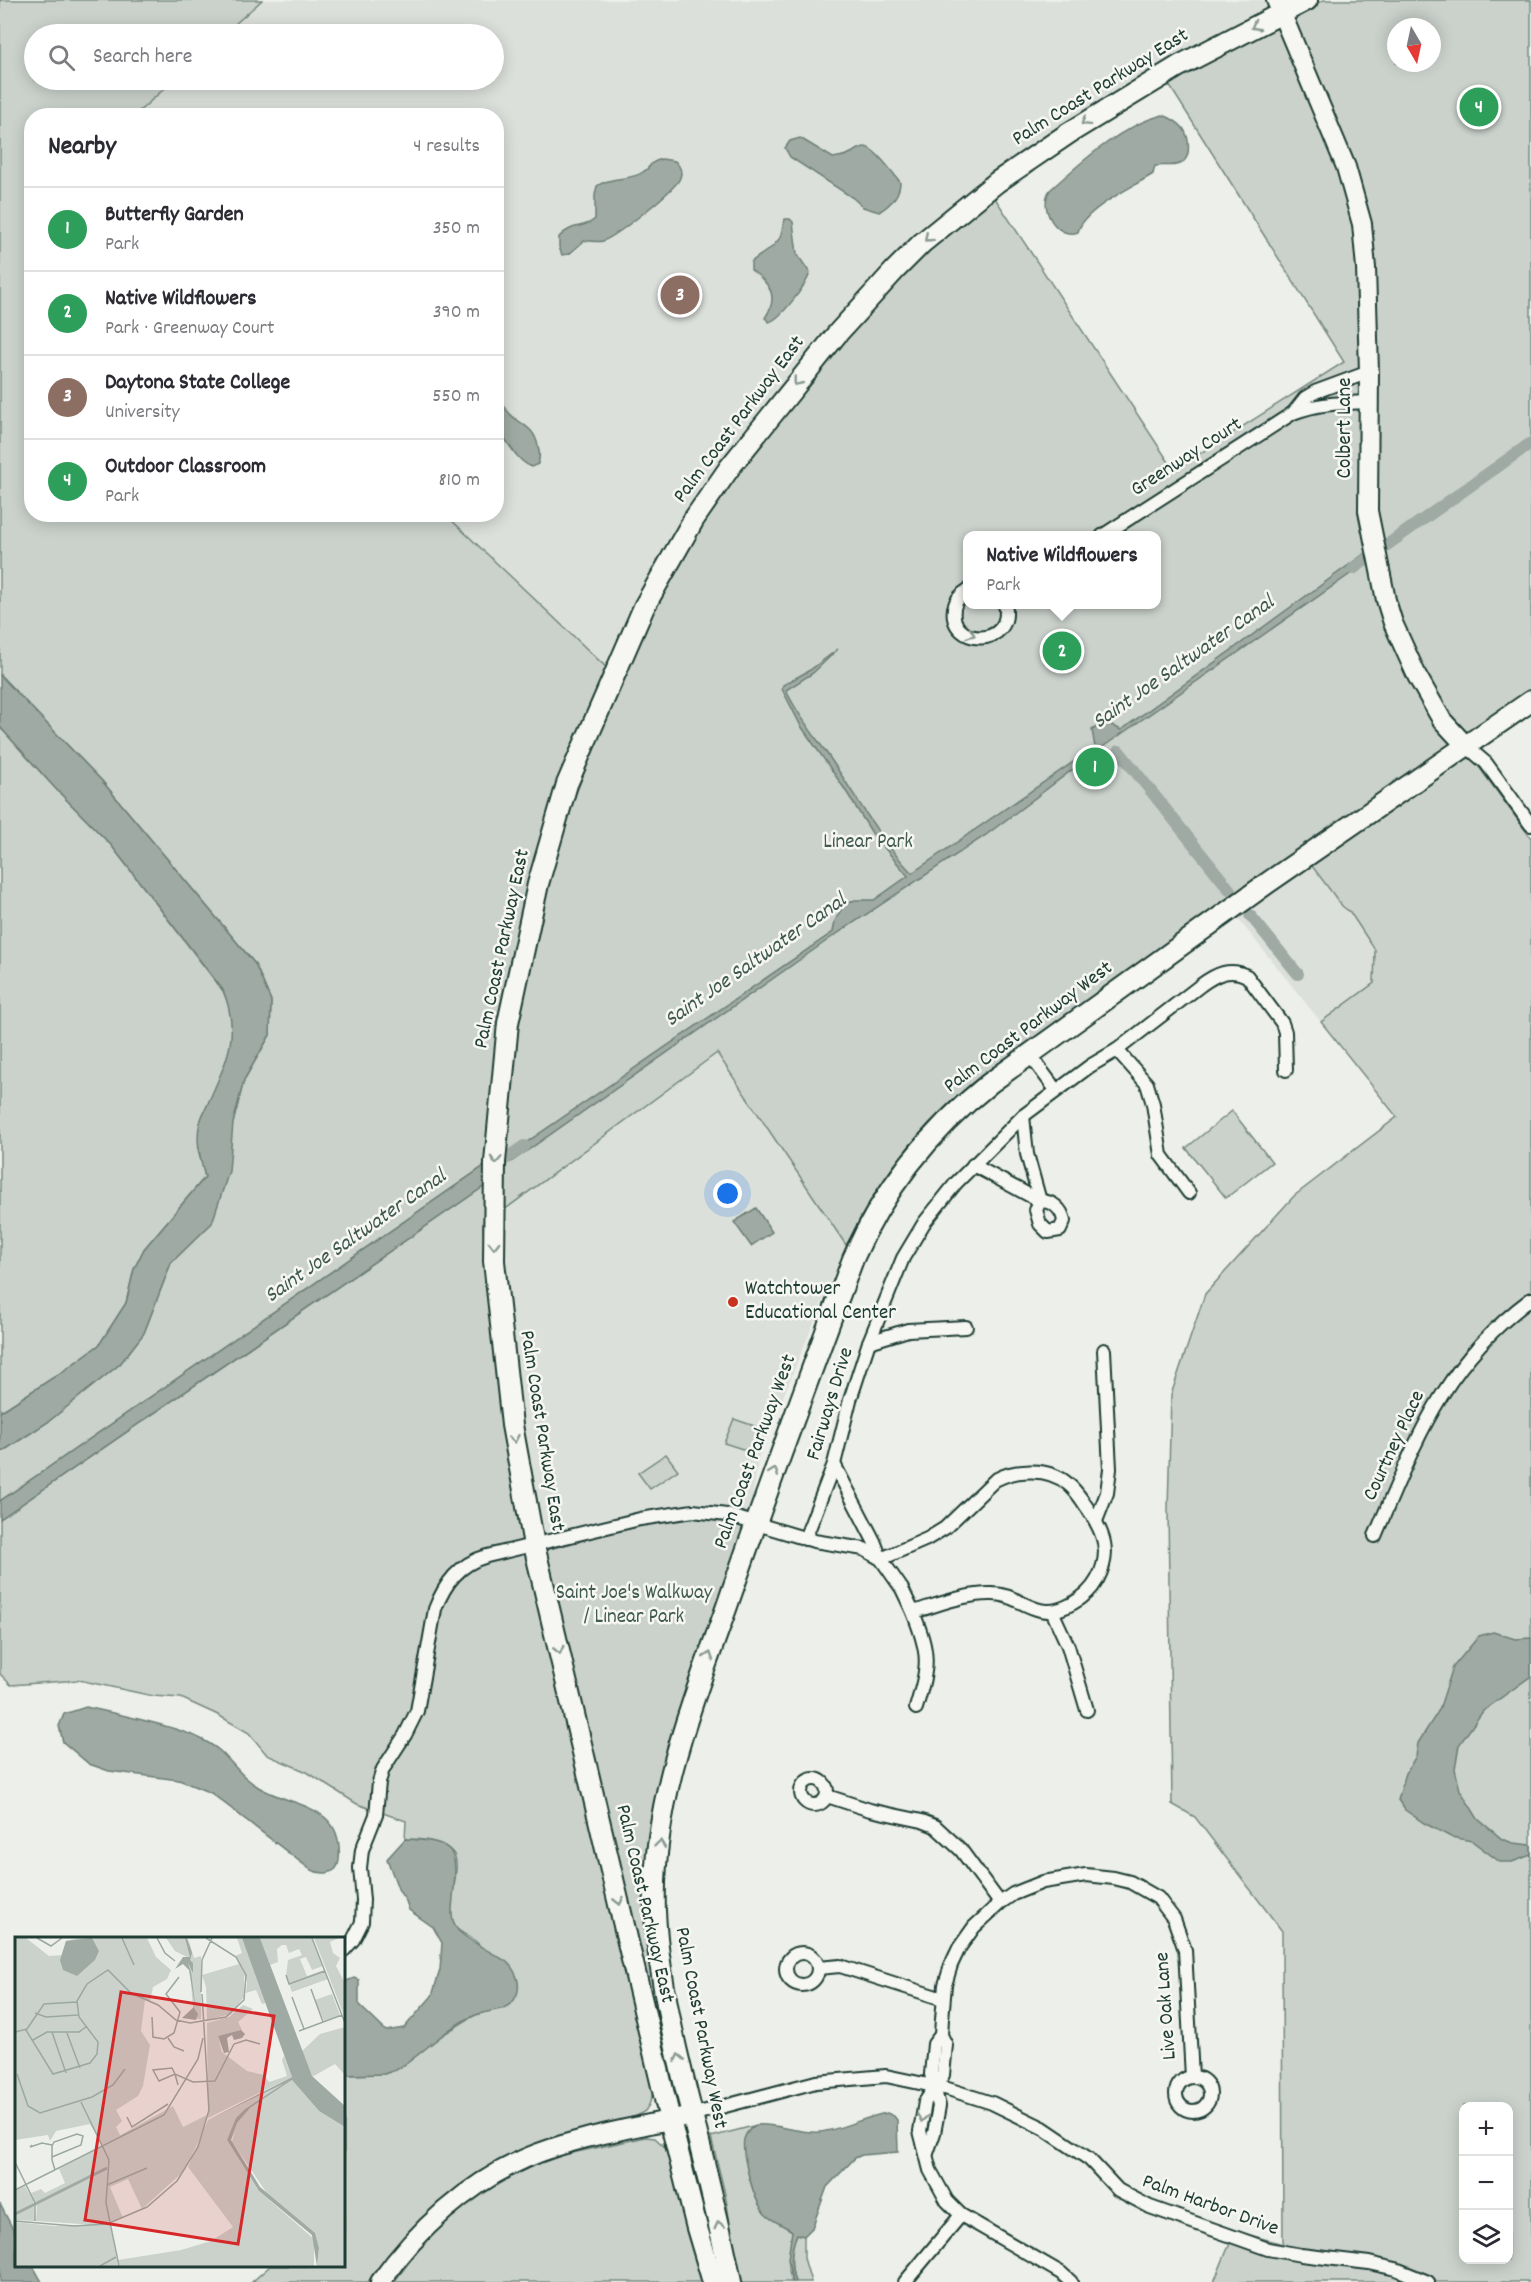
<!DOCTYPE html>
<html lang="en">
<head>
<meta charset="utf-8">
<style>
  :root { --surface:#fff; --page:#f2f2f3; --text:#2b2b33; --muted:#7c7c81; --line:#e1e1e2; --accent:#c8321e }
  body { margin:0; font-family:Dekko,sans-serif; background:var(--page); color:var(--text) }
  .controls { position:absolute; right:18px; bottom:18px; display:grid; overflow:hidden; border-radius:12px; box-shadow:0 3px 15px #0003 }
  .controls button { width:54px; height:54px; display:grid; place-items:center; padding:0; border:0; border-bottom:2px solid var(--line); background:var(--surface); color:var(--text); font:30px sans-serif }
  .compass { position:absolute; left:1387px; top:18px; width:54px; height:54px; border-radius:50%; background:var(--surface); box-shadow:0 3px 15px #0003; rotate:171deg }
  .you { position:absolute; left:728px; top:1194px; width:21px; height:21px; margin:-15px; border:4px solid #fff; border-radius:50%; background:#1a73e8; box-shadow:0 0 0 9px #1a73e833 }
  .badge { display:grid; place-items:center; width:39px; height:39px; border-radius:50%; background:var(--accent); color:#fff; font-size:20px; font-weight:700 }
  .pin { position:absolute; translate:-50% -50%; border:3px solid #fff; box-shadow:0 2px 6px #0006 }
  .popup { position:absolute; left:963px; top:531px; width:198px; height:78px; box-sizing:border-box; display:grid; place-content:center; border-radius:12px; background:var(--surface); filter:drop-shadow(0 2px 4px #0005); font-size:20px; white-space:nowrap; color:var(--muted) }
  .popup b { font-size:22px; color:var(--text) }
  .popup::after { content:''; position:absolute; left:50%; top:100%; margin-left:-12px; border:12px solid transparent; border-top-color:var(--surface) }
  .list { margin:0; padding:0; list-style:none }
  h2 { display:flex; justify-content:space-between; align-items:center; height:78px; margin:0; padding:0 24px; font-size:26px }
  h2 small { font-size:20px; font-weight:400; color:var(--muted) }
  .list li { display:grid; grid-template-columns:39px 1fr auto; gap:18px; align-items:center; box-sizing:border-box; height:84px; padding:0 24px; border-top:2px solid var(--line) }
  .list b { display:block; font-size:22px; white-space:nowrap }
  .list p { margin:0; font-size:20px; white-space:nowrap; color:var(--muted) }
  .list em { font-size:20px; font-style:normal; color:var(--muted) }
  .icon { flex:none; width:33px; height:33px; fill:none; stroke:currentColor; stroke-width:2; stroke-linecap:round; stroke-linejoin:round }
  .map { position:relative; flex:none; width:1531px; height:2282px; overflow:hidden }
  .search { position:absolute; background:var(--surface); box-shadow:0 3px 15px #0003; left:24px; top:24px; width:480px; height:66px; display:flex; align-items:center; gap:15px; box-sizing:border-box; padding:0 21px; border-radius:33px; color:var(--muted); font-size:22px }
  .panel { position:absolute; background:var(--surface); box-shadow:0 3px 15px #0003; left:24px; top:108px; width:480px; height:414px; border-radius:24px }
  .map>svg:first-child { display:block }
</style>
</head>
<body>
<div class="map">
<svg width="1531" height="2282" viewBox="0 0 1531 2282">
  <rect width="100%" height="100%" fill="#edefea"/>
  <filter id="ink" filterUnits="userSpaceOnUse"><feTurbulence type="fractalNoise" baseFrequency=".0167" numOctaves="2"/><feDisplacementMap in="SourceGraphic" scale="12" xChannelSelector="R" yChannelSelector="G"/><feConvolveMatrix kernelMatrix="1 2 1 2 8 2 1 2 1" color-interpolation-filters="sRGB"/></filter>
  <g filter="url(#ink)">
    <g fill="#dce0db">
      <polygon points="262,0 1269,0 1270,1 1266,13 1041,139 987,176 908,246 727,461 610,671 446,515 496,514 496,116 135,116 174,80 494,80 494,34 224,34"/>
      <polygon points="1309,862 1342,906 1350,912 1375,950 1374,983 1321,1022 1234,914"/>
      <polygon points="717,1053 846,1245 759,1455 748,1526 664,1519 542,1551 517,1424 500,1213"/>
    </g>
    <g fill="#cbd2cc" stroke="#758880" stroke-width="1.5" fill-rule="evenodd">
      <polygon points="0,0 262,0 224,34 34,34 34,80 174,80 135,115 32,116 32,514 446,515 610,671 562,781 490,1162 0,1501 0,1453 48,1422 120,1364 144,1333 171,1263 233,1123 244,1080 270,1035 271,1001 255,964 102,781 0,675"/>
      <path d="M1324,0H1531V696L912,1147L889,1175L846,1245L717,1053L500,1213L511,1059L524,978L545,892L569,811L639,634L693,539L737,474L817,368L887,290L924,255L995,198L1174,470L1344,362L1166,80L1293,13ZM1396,27H1432V63H1396ZM968,536H1156V604H968Z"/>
      <polygon points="0,727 54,787 111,845 223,991 231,1010 233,1031 229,1056 198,1149 205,1177 144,1249 134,1269 126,1303 99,1345 62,1372 0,1412"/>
      <path d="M1468,752L1531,838V2282H1214L1235,2231L1283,2244L1282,1931L1195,1817L1172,1804L1168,1510L1171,1395L1205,1294L1294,1196L1397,1117L1321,1022L1374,983L1375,950L1350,912L1342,906L1309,862ZM1464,2106H1508V2260H1464Z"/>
      <polygon points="1232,1111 1272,1162 1226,1198 1186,1148"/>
      <path d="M486,1185L483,1228L490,1302L522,1540L540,1597L654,2090L649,2105L645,2111L637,2116L592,2129L484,2172L437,2204L386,2259L368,2282H252L270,2266H344V2170L347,2167L344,2162V2075L384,2074L407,2063L436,2039L475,2015L508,2005C500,1989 491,1960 480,1946C470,1932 455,1938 451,1913C449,1900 462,1864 453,1853C442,1840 421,1839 405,1839L406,1821L357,1804L307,1772L267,1755L249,1733L218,1715L181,1698L153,1696L79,1680L11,1685L0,1674V1519Z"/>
      <polygon points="734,1419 760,1428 752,1452 724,1443"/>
      <polygon points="666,1454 678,1470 650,1489 638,1473"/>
      <polygon points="693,1515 748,1526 694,1669 674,1733 658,1800 660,2006 654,2007 542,1551 664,1519"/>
      <path d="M753,2126C737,2142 750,2192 762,2209C769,2219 782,2224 792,2231L789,2272L792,2282H739L726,2198L711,2137Z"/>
      <polygon points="646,2137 655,2138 670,2152 703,2282 394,2282 429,2236 473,2199 524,2167 554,2157"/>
      <path d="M797,2234L804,2236V2258L811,2282H795C790,2266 790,2249 797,2234Z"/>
    </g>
    <g fill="#9faaa4" stroke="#6c7e77" stroke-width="1.5">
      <path d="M1163,115C1171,118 1178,122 1183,128C1189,136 1192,156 1182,163C1174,168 1164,164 1155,166L1153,174C1133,187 1084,209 1078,232C1056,240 1038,207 1050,190C1081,162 1122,125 1163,115Z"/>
      <path d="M800,138L833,158C839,157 846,156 851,153C856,151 859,148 864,147C873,145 894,174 900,182C900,196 890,205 879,212L863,207L853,198L790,157L785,148L790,141Z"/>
      <path d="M662,159L675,161C680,166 683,171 680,178C675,190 618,235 603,241C597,243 591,240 584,241L569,254L562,255L559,247V237C572,223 584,229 595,219V195L597,186C611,176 630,181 643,172C652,167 647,163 662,159Z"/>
      <path d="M785,219H790L793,222L797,254L810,273C806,285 781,319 769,322L765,318C779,297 771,284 751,270V262L772,247L780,238Z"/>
      <path d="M497,363L503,367C504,380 497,391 503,404C513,425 533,421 538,446C540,453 540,458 538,464L532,467C517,462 501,435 497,419C493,405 496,379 497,363Z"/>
      <path d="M1364,554L1366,563L1097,751L986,835L835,935L511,1162V1153L833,932L835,921L844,904L855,900H874L908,876L872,833L844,788L801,726L782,689L783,685L810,670L838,649L813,673L786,690C798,717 818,739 834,764C859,801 881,841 912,873L1095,747L1092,730L1106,722L1121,730Z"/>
      <path d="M0,675L102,781L255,964L271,1001L270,1035L244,1080L233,1123L229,1171L212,1223L171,1263L144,1333L120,1364L48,1422L0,1453V1412L62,1372L99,1345L126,1303L134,1269L144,1249L205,1177C201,1161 196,1144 199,1127C200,1118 206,1109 209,1101C227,1059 241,1036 223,990L111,845L54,787L0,727Z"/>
      <polygon points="490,1162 486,1185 0,1519 0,1501"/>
      <polygon points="756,1208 772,1232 751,1246 734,1222"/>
      <polygon points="1493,1632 1515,1639 1531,1638 1531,1676 1483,1711 1459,1745 1455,1769 1460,1790 1478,1819 1502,1839 1513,1843 1531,1845 1531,1855 1512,1862 1500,1862 1472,1841 1451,1837 1424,1823 1405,1810 1398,1800 1406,1773 1416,1756 1418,1743 1439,1710 1453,1667 1479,1636"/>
      <path d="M86,1707C116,1714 146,1720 175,1729C183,1732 193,1734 201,1739C207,1742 214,1746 220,1751C235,1765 241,1777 260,1788C295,1808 344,1804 339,1860C338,1875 322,1875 311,1870L211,1793L179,1780L109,1771L89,1764L63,1742L59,1726L64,1714Z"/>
      <path d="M405,1839C457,1841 458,1849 453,1898C452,1910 450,1918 457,1929C462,1938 497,1955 507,1962C517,1972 523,1987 514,2000C505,2012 489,2010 476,2015C445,2027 424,2054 396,2070L384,2074L344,2075V1982L354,1978L359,1980V2005L386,2031L404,2028L432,1996L440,1970L442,1943L433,1927L409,1910L406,1901L399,1891L387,1859Z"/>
      <path d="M887,2113L894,2116L897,2120L898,2152L862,2155L855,2158L827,2187L812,2228L804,2236L797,2234C790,2250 790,2266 795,2282H792L788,2259L792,2231C784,2225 771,2221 764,2213C754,2199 741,2156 744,2139C746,2133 750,2128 756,2125C778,2123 798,2134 820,2132C840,2130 864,2117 887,2113Z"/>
      <polygon points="0,2204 16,2235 16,2266 33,2266 42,2282 0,2282"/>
    </g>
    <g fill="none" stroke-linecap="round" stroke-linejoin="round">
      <g stroke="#9faaa4" stroke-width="12">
        <polyline points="1353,569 1531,443"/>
        <polyline points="1119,751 1230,890"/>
        <polyline points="1250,915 1298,974"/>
        <polyline points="491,1169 524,1146"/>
      </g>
      <g stroke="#1f3d34" stroke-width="16">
        <g id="street">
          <polyline points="1294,412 1305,398 1315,392 1369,372"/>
          <path d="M1102,536L1293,413C1318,403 1342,403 1369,402"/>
          <path d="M968,590C961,594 956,600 954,608C948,648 1015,648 1005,604"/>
          <polyline points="1465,745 1486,763 1531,825"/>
          <polyline points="1117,1050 1147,1084 1153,1104 1161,1155 1189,1193"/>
          <polyline points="1029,1054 1056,1090"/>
          <polyline points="973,1165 1040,1201 1027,1154 1023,1116"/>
          <path d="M1040,1201C1053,1201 1062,1209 1064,1221L1060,1230L1048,1232L1040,1224L1036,1210Z"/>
          <polyline points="869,1342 908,1330 966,1327"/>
          <polyline points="1096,1521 1107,1493 1110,1469 1104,1350"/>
          <path d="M1375,1536C1417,1439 1442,1365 1531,1299"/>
          <path d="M805,1539L834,1464L850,1400L869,1342L903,1258L924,1223L956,1183L1023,1116L1090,1066L1117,1050L1201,985C1216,974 1230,967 1247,976L1282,1023L1285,1032L1286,1070"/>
          <polyline points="1052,1611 1068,1646 1087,1710"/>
          <path d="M913,1612C930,1655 929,1664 916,1708"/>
          <circle cx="814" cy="1792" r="13"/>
          <polyline points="827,1796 870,1810 922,1821 935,1826 961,1850 1000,1903"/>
          <path d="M344,1950L353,1940L362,1922L363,1900L360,1868L362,1850L376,1815L379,1782L383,1769L405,1735L417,1711L435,1609C445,1583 459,1564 487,1556L640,1519L693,1511L727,1515L814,1541L864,1549L881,1559L927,1539L945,1528L995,1480C1015,1469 1049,1467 1068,1484C1076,1490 1082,1500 1088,1509C1104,1533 1112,1553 1097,1580C1087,1598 1060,1615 1040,1610C1023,1606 1011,1594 993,1594C966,1593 938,1605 913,1612L902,1589L881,1559L874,1541L834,1464"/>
          <circle cx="802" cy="1969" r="16"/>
          <polyline points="818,1968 840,1966 943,1999"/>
          <circle cx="1193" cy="2094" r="17"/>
          <polyline points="691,2115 816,2082 886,2076 948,2089 992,2103 1043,2128 1089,2159 1118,2190 1150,2207 1268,2249 1301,2255 1369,2263 1396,2269 1428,2282"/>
          <polyline points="927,2153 934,2133 939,2106 931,2074 934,2044 941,2035"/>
          <polyline points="905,2282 961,2215"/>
          <polyline points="1071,2282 1061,2273 961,2215 947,2201 930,2170 920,2131 925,2102 943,2075 946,2045 941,2035 942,2019 945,1985 951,1965 959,1948 974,1927 1000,1903 1013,1894 1043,1882 1086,1875 1114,1878 1130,1882 1158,1898 1174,1919 1185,1950 1192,2077"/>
        </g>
      </g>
      <g stroke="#1f3d34" stroke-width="22">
        <g id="secondary">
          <polyline points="1276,0 1346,167 1362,224 1366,268 1369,372 1368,511 1386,600 1393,623 1417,676 1442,720 1465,745"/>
          <path d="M380,2282C417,2230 467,2184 526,2158C577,2136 636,2128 691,2115"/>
        </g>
      </g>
      <g stroke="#1f3d34" stroke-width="24">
        <g id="primary">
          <polyline points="713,2282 697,2228 670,2120 534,1545 512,1425 494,1261 495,1162 508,1023 538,884 567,784 644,607 694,519 730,467 837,334 895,270 922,243 997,182 1069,133 1179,66 1307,0"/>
          <path d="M731,2282C716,2203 694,2126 676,2048C666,2003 657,1957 655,1911C651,1804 692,1704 727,1606C767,1490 810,1374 853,1259C883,1190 931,1130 990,1083L1266,884L1531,701"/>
        </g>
      </g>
      <use href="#street" stroke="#f6f6f2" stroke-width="12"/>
      <use href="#secondary" stroke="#f6f6f2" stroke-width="18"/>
      <use href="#primary" stroke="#f6f6f2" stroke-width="20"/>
    </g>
    <defs><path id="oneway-chevron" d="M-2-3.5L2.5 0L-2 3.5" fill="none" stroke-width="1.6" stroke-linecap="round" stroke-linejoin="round" transform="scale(1.5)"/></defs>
    <g stroke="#8a9a93">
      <use href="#oneway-chevron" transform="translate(1255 26) rotate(152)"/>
      <use href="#oneway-chevron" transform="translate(1085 122) rotate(148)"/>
      <use href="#oneway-chevron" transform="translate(928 238) rotate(139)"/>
      <use href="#oneway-chevron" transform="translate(797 382) rotate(129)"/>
      <use href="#oneway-chevron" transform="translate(971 634) rotate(21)"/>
      <use href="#oneway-chevron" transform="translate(496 1160) rotate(93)"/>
      <use href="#oneway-chevron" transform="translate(494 1245) rotate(90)"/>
      <use href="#oneway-chevron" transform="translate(514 1439) rotate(79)"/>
      <use href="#oneway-chevron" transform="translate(774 1472) rotate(-70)"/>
      <use href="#oneway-chevron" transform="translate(559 1650) rotate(77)"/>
      <use href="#oneway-chevron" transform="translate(709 1656) rotate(-71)"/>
      <use href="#oneway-chevron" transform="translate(660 1844) rotate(-83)"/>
      <use href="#oneway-chevron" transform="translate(619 1901) rotate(77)"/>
      <use href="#oneway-chevron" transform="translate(679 2058) rotate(-103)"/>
      <use href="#oneway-chevron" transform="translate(922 2118) rotate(99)"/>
      <use href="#oneway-chevron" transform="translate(719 2225) rotate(-104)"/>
    </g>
  </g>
  <circle fill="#c8321e" stroke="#f6f6f2" stroke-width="2" cx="733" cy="1302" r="6"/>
  <g text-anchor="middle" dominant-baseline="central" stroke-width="5" stroke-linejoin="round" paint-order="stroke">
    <g font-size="21" fill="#1f3d34" stroke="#f6f6f2">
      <text transform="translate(1101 88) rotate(-32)">Palm Coast Parkway East</text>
      <text transform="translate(740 420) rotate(-53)">Palm Coast Parkway East</text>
      <text transform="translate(1346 428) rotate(-90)">Colbert Lane</text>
      <text transform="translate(1187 458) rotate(-33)">Greenway Court</text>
      <text transform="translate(503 949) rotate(-78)">Palm Coast Parkway East</text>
      <text transform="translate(1029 1028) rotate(-37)">Palm Coast Parkway West</text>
      <text transform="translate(831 1404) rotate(-73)">Fairways Drive</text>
      <text transform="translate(541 1431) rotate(81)">Palm Coast Parkway East</text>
      <text transform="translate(1395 1446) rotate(-65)">Courtney Place</text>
      <text transform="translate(756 1452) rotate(-70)">Palm Coast Parkway West</text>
      <text transform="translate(644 1904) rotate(77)">Palm Coast Parkway East</text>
      <text transform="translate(1167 2006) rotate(-94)">Live Oak Lane</text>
      <text transform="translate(700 2028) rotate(79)">Palm Coast Parkway West</text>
      <text transform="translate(1210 2206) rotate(20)">Palm Harbor Drive</text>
    </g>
    <g font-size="21" fill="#415b52" stroke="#f6f6f2">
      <text x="868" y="843">Linear Park</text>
      <text x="634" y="1594">Saint Joe's Walkway<tspan x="634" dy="24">/ Linear Park</tspan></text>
    </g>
    <g font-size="21" fill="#1f3d34" stroke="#f6f6f2" text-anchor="start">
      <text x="745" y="1290">Watchtower<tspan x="745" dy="24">Educational Center</tspan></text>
    </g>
    <g font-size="22" font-style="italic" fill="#3f5850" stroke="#f6f6f2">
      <text transform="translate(1184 663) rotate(-35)">Saint Joe Saltwater Canal</text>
      <text transform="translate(756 961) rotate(-35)">Saint Joe Saltwater Canal</text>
      <text transform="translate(356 1237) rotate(-35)">Saint Joe Saltwater Canal</text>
    </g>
  </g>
  <g transform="translate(15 1937)">
    <rect width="330" height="330" fill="#edefea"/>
    <path d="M0,1H11L34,19L47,18L51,4L64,1H132L141,20L156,33L152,42L138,50L135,64L130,63L126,94L135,108L128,149L123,159L101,173L107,184L101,190L106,200L88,209L75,187L41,194L35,204L33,198L0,203ZM151,1H170L174,8L173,1L179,21L186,19V82H182L178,71L174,21L160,14ZM222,1H227L251,66L247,67L241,53L231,56L232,45L220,19L227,16ZM245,1H297L308,29L297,33L291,20L285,22L292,39L309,33L313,42L277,55L271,39L273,23L287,18L284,12L274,16L271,8H267L262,12L263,25L255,28ZM299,1H324L315,5L318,16L325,21L321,29L330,46V81ZM224,27L229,35V60L216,77L192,83L191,50L187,38ZM317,57L325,78L309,84L300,63ZM228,68L238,72L223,85L227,93L203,99L207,115L232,134L249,138L254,145L272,139L267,123L269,119L277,140L193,181L192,86L214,80ZM330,90V138L320,127L297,140L287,114L305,97ZM277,143L304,174L330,190V329H302L304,311L300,297L258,265L217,205L221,186L235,171ZM268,147L230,172L212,203L244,254L299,302V329H105L103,323L166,313L196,304L218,290L173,230L193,183ZM158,169L168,190L192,178L189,193L169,234L127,272L113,242L95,250L108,281L81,288L21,284L22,270L16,256L26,252L30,256L50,246L44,232ZM10,249L18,263L20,284L0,283V254ZM0,285L39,289L95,287L103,329H0Z" fill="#cbd2cc"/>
    <path d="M77,1L84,14L80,23L62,39L48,33L45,23L51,4ZM170,1H172L177,16L175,23L178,26V36L173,26L176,35L180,66V69L179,71L183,77L181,83L167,81L180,69L174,33L168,27L160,32L168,20H175ZM227,1H245L297,139L330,169V190L304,174L277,143L235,171L222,186L216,203L245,250L300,296L304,311L302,329L297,298L244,254L212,203L221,181L230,172L268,147L193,183L277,140ZM226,93L230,97L227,101L219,103L217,98L212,101L214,115L209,116L203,99Z" fill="#9faaa4"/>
    <path fill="none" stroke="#9faaa4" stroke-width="3" d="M0,277L92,231"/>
    <path fill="none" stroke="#9ba8a1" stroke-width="1.5" d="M22,1L36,9L47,1M107,1L119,28M142,1L150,16L160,24M297,1L330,86M271,38L274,47L310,34M296,52L308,85M186,55L187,23L197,1M277,60L289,92M20,76L31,80L63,78M137,80L138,100L149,102L159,96L165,75L151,57L164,40M11,93L38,137L75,126L82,117L83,105L64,80L62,64L72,47L93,33L116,56L143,68L161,83L175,86L211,80L229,63L231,38L221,20L191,1M284,94L327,78M0,95L12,92L29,67L62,65M37,95L51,136M52,96L65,131M153,101L159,110L169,114M18,103L32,95H64L72,89M2,137L13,169L25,176L77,160L98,148L110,132M163,148L160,137L157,131L138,133L144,144L160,137L178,145L200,144L219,107L231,103L245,107M66,165L94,223L91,266L104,329M112,180L117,190L153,167M17,208L15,210L27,206L37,208M37,220L66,208L68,199L62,197L39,205L37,209V223L40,233M0,225L20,266V284M92,248L132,231M0,253L149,178L183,122L188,101M0,284L59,289L92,287L132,270L162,244L183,210L194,173L187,57M85,329L101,320"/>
    <path fill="#d62828" fill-opacity="0.15" stroke="#d62828" stroke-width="3" d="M106,55L259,79L223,307L70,283Z"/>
    <rect width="330" height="330" fill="none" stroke="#1f3d34" stroke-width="3"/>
  </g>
</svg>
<div class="controls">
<button>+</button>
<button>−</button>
<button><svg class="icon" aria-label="layers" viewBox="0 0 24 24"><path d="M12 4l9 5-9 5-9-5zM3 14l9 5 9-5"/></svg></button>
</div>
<svg class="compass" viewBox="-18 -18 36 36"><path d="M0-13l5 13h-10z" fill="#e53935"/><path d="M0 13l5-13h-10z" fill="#7c7c81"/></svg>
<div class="you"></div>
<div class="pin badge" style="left:1095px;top:767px;background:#2e9e5b">1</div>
<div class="pin badge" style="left:1062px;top:651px;background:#2e9e5b">2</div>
<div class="popup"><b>Native Wildflowers</b>Park</div>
<div class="pin badge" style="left:680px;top:295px;background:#8d6e63">3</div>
<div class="pin badge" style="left:1479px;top:107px;background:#2e9e5b">4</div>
<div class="search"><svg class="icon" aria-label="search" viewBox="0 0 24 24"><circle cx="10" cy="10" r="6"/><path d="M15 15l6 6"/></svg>Search here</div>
<section class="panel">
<h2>Nearby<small>4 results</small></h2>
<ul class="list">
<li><span class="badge" style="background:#2e9e5b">1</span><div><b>Butterfly Garden</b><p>Park</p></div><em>350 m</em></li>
<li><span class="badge" style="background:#2e9e5b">2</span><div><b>Native Wildflowers</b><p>Park · Greenway Court</p></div><em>390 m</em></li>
<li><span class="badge" style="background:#8d6e63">3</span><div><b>Daytona State College</b><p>University</p></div><em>550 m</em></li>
<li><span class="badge" style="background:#2e9e5b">4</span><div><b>Outdoor Classroom</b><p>Park</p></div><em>810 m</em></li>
</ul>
</section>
</div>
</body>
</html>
